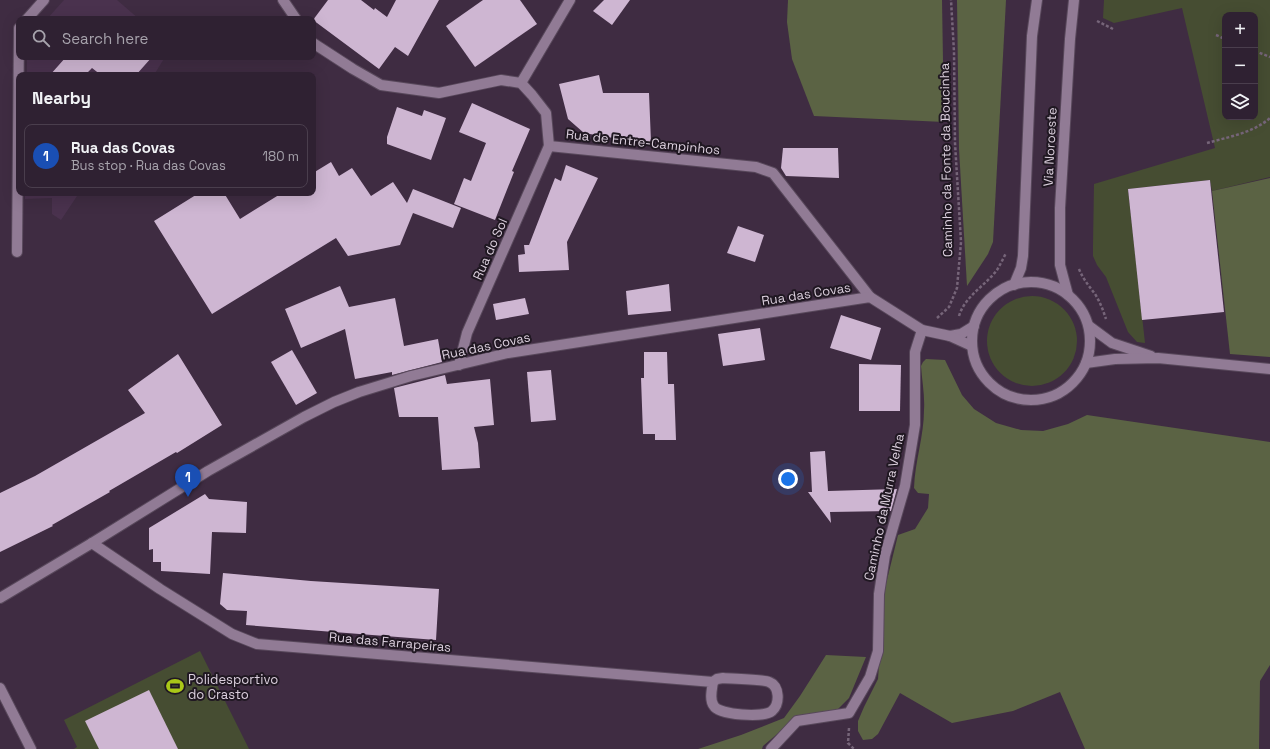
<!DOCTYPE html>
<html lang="en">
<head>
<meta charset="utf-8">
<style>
  :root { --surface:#2f2132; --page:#37293a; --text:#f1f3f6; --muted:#a7a3ac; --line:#4a3e4d; --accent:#aac718 }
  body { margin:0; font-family:"Space Grotesk",sans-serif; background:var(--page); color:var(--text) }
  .controls { position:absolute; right:12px; top:12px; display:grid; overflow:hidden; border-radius:8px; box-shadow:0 4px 16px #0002 }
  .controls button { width:36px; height:36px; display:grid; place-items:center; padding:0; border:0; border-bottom:1px solid var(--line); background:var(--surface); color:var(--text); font:20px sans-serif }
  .you { position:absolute; left:788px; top:479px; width:14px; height:14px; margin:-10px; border:3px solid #fff; border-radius:50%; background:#1a73e8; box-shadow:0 0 0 6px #1a73e833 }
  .badge { display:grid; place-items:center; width:26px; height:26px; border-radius:50%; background:var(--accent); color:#fff; font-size:13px; font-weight:700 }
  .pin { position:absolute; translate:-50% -33px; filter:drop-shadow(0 1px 2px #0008) }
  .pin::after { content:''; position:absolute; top:21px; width:14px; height:12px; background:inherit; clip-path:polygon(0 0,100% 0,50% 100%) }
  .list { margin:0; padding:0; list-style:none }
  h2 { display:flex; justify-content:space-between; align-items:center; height:52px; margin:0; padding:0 16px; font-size:17px }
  h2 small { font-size:13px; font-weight:400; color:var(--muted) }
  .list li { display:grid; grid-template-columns:26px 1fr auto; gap:12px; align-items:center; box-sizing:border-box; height:64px; margin:0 8px 8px; padding:0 8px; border:1px solid var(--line); border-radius:8px }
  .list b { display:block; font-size:15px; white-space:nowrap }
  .list p { margin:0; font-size:13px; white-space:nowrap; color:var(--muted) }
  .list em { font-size:13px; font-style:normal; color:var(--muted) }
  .icon { flex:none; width:22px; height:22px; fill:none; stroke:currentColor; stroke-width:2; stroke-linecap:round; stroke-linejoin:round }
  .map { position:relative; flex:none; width:1270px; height:749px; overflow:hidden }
  .search { position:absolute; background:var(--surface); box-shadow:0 4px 16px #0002; left:16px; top:16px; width:300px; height:44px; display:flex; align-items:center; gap:10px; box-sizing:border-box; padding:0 14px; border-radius:8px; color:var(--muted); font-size:15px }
  .panel { position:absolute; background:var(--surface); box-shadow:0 4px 16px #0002; left:16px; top:72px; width:300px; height:124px; border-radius:8px }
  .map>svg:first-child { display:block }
</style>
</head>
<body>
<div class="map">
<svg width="1270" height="749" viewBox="0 0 1270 749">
  <rect width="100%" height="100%" fill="#3f2c42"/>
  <g fill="#4a324e">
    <polygon points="64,0 117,0 139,19 47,19"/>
    <polygon points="27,57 165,57 154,75 27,75"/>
    <polygon points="25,193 79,193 61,220 52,214 52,198 25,199"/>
  </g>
  <g fill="#464d32" fill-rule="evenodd">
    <path d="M1104,0H1270V177L1212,191L1210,180L1128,189L1145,343L1137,342L1128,332L1106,277L1097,265L1093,256V245L1094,184L1215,148L1182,8L1114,23L1103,18ZM1225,15H1255V117H1225Z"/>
    <circle cx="1032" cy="341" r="45"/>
    <polygon points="200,651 249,749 74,749 77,747 64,720"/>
  </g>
  <g fill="#5b6344">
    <polygon points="788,0 942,0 944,122 814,116 792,59 787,22"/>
    <polygon points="957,0 1006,0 993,242 988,254 967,286 959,149"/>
    <polygon points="1270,178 1270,357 1230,354 1212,191"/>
    <path d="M926,359L945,360L962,395L974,409L996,423L1021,430L1043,431L1068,424L1087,415L1270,442V665L1260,681L1259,749H1085L1060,692L1013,711L952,723L900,693L878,734L872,739L863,740L858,731V721L864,707L878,679L884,592L898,535L915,529L928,508L929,494L918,493L914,488C915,461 924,436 924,410C925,396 922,381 921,366L923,362Z"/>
    <polygon points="826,655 866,657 849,698 837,710 783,729 763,746 762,749 698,749 741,735 784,718 800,696"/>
  </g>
  <g fill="#ceb6d2">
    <polygon points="328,0 361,0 374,10 375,8 387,17 396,0 439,0 408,56 395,47 379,69 313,20"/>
    <polygon points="483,0 520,0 537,24 475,67 446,26"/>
    <polygon points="604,0 630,0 612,25 593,11"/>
    <polygon points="66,57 152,57 136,75 101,75 92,68 85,75 50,75"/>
    <polygon points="599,75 603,93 649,93 651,142 625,140 584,133 568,119 559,84"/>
    <polygon points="472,103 530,129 512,171 514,172 495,220 454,204 464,178 471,181 486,143 459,132"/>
    <polygon points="397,107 422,116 424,110 446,118 431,160 387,144 387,137"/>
    <polygon points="783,148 838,148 839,178 786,176 781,168"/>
    <polygon points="331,162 339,176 352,168 371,196 393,182 407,203 413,189 461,208 453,228 413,213 400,245 348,256 336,238 212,314 154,221 199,193 224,193 240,219 282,193 313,193 313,173"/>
    <polygon points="566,165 598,178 567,242 569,270 519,272 518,255 525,254 524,245 529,245 555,178 561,181"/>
    <polygon points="1210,180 1224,312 1142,320 1128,189"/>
    <polygon points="738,226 764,235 755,262 727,253"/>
    <polygon points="669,284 671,311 628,315 626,291"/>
    <polygon points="340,286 349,307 395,298 404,346 438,339 442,362 392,375 392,372 355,379 345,329 301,348 285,309"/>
    <polygon points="525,298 529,314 496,320 493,304"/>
    <polygon points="841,315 881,328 871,360 830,348"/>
    <polygon points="760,328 765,360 723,366 718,334"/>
    <polygon points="292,350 317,393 296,405 271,362"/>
    <polygon points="644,352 667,352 668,384 674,384 676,440 655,440 655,434 643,434 641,378 644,378"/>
    <polygon points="178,354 222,425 177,453 176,452 109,491 110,492 52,525 53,526 0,552 0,493 35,476 145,413 128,390"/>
    <polygon points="859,364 901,365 900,411 859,411"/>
    <polygon points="551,370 556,420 531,422 527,372"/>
    <polygon points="445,375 447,384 490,379 494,425 474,427 478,443 480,468 442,470 438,417 399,417 394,388"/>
    <polygon points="825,451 828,491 897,489 891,511 830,512 831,523 808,492 812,492 810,452"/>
    <polygon points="205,494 209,499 247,502 246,533 212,532 210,574 161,571 161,562 153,562 153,549 149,550 149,528"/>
    <polygon points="223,573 311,581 439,589 436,640 246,625 247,611 227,610 220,604"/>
    <polygon points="149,690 178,749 99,749 85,721"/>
  </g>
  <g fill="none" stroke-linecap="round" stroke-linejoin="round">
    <g stroke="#58485b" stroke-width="12">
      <g id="street">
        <polyline points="283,0 296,19"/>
        <polyline points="27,19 44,0"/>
        <polyline points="313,43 353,69 381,85 439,93 501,80 521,83 532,95 546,113 549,146 756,167 773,173 870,297"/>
        <polyline points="521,83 570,0"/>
        <polyline points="17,252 19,28"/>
        <polyline points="1089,326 1112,343 1151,356"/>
        <polyline points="950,336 961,334 974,326"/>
        <polyline points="1086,363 1115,359 1158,358 1270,369"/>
        <polyline points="459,365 467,333 549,146"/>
        <path d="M92,543L160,589L232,634L257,644L713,682L717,679L723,678C733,679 762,679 769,682C780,686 780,704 772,711C764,718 719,715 714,706C709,700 712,689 713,682"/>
        <polyline points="0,598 92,543 208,471 304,417 334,402 359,392 411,376 508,353 870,297 922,330 950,336 972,346"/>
        <polyline points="0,688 31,749"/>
        <polyline points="771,749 797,721 849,713 870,677 878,651 879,594 885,555 905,486 915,425 915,352 922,330"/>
      </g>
    </g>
    <g stroke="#58485b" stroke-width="12">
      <g id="secondary">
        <circle cx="1031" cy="341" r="59"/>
        <polyline points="1014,285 1021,268 1023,256 1032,36 1037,0"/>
        <polyline points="1068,295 1060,265 1060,208 1070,39 1074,0"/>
      </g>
    </g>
    <g stroke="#766579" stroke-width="2.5" stroke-dasharray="3 2" stroke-linecap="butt">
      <polyline points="1097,21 1113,29"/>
      <polyline points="1216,35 1225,39"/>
      <polyline points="1255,51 1270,57"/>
      <path d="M1207,143C1228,137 1253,133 1270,118"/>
      <path d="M1079,269C1083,279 1089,286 1095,294C1100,302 1103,310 1106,319"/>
      <path d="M959,316C965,296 985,286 997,270C1000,265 1003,259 1006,253"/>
      <polyline points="937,318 949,307 957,288 961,242 955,143 954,52 951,0"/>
      <polyline points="849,728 848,743 854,749"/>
    </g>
    <use href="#street" stroke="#917b95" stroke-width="10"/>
    <use href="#secondary" stroke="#917b95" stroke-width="10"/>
  </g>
  <defs>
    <g id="stadium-bare" transform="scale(1.38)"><path d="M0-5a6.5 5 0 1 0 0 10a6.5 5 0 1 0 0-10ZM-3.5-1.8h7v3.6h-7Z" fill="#aac718" stroke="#201822" stroke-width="2.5" paint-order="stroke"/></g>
  </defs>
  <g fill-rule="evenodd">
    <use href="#stadium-bare" x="175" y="686"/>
  </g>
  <g text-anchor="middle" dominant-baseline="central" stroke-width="4" stroke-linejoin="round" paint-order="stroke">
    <g font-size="13" fill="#dbcfdd" stroke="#201822">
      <text transform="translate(643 142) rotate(6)">Rua de Entre-Campinhos</text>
      <text transform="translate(1050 147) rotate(-87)">Via Noroeste</text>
      <text transform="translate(946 160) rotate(-91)">Caminho da Fonte da Boucinha</text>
      <text transform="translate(490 249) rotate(-66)">Rua do Sol</text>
      <text transform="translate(806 294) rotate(-9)">Rua das Covas</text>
      <text transform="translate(486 346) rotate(-12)">Rua das Covas</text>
      <text transform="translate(884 507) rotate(-78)">Caminho da Murra Velha</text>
      <text transform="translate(390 642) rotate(5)">Rua das Farrapeiras</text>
    </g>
    <g font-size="13" fill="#dbcfdd" stroke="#201822" text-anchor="start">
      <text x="188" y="679">Polidesportivo<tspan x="188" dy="15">do Crasto</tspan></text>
    </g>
  </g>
</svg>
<div class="controls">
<button>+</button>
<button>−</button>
<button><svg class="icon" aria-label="layers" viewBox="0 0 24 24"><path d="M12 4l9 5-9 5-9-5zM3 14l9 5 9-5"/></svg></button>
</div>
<div class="you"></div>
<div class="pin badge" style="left:188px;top:497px;background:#1a4fb4">1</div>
<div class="search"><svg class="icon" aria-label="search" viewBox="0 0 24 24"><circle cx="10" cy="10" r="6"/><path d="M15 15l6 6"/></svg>Search here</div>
<section class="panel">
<h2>Nearby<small></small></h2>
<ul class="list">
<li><span class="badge" style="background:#1a4fb4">1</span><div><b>Rua das Covas</b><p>Bus stop · Rua das Covas</p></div><em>180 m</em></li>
</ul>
</section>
</div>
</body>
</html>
